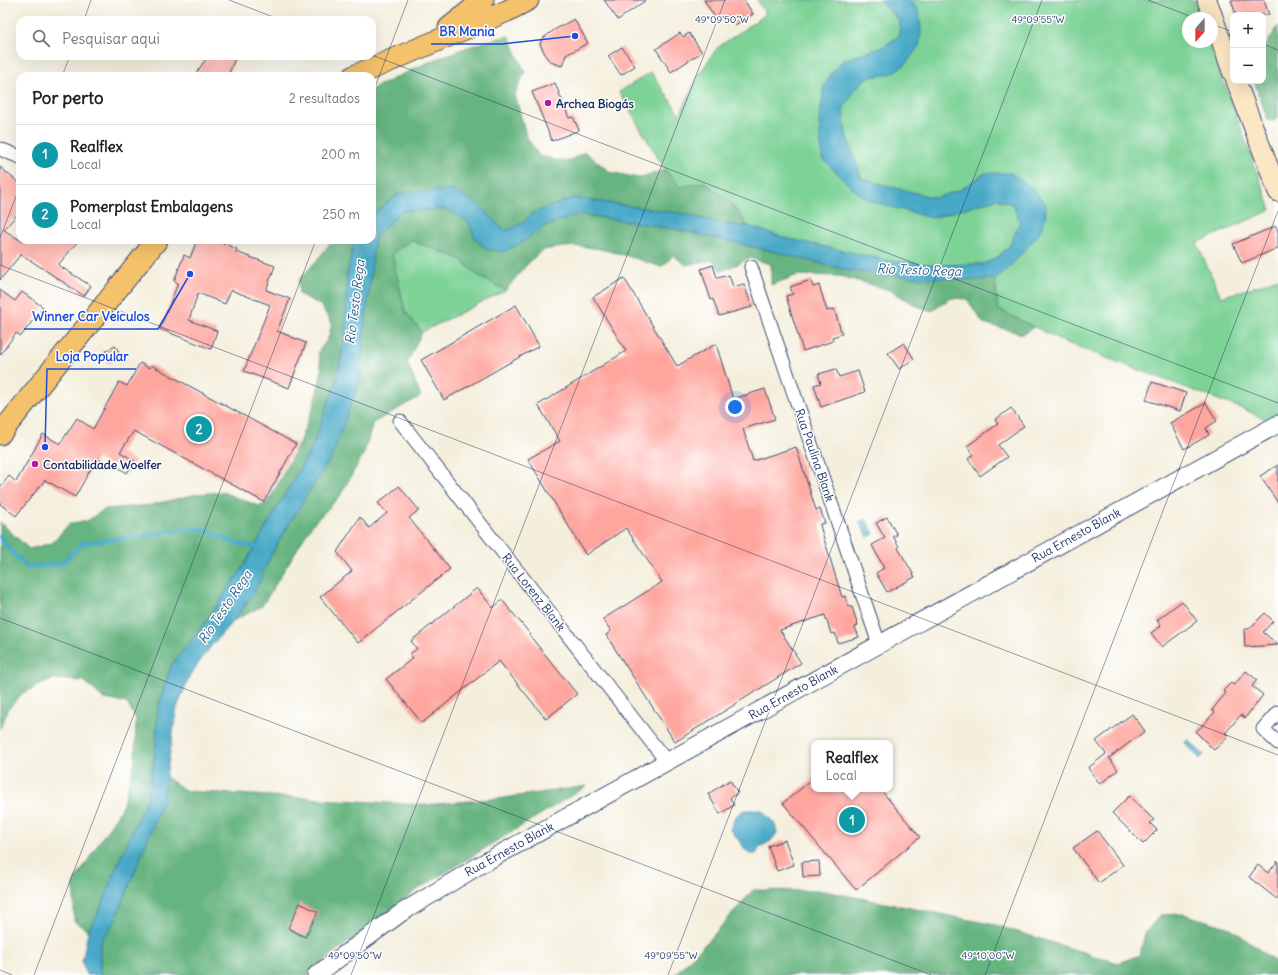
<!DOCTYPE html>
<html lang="pt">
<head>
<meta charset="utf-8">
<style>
  :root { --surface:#fff; --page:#f6f6f6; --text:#202124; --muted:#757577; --line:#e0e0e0; --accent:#b5179e }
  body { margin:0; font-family:Delius,sans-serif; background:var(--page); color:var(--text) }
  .controls { position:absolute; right:12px; top:12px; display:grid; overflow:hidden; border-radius:8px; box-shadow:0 4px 16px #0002 }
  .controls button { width:36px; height:36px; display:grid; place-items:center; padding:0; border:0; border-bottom:1px solid var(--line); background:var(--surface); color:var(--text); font:20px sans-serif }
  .compass { position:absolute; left:1182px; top:12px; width:36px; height:36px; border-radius:50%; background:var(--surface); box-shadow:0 4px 16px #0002; rotate:201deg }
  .you { position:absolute; left:735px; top:407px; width:14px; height:14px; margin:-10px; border:3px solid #fff; border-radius:50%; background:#1a73e8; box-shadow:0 0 0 6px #1a73e833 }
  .badge { display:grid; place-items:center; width:26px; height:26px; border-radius:50%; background:var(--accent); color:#fff; font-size:13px; font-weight:700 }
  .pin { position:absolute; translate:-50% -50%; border:2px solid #fff; box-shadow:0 1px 4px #0006 }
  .popup { position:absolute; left:811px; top:740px; width:82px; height:52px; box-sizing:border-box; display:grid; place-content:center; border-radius:8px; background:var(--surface); filter:drop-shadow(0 1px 3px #0005); font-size:13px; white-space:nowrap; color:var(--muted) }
  .popup b { font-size:15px; color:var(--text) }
  .popup::after { content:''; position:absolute; left:50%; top:100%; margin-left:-8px; border:8px solid transparent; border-top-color:var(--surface) }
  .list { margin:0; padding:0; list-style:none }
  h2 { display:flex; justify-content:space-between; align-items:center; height:52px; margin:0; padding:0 16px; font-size:17px }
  h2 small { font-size:13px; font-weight:400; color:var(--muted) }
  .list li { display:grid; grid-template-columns:26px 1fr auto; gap:12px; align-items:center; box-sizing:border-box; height:60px; padding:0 16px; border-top:1px solid var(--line) }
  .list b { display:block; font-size:15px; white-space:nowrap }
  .list p { margin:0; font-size:13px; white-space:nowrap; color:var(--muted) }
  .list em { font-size:13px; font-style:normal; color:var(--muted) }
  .icon { flex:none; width:22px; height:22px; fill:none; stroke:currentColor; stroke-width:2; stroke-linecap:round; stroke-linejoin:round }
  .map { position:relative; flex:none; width:1278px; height:975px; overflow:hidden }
  .search { position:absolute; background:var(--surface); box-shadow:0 4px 16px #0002; left:16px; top:16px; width:360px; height:44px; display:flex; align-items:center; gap:10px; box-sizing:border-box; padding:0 14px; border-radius:12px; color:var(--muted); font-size:15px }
  .panel { position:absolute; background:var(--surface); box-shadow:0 4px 16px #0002; left:16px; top:72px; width:360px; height:172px; border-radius:12px }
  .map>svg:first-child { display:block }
</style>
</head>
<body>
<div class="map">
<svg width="1278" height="975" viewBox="0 0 1278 975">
  <rect width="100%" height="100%" fill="#fff"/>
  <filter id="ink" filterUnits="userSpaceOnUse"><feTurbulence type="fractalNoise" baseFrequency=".025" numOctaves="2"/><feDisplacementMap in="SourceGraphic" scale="8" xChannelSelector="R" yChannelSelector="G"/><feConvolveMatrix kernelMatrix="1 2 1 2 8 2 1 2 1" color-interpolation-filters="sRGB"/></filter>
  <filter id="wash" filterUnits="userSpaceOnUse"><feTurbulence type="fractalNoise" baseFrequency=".012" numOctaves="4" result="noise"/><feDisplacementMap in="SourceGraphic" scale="16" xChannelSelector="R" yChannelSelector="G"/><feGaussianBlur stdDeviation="0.9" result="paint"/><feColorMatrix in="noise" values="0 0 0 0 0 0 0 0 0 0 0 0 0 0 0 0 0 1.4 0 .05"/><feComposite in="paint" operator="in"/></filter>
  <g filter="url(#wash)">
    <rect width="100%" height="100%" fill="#f4efdd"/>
    <g fill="#7dd296" stroke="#4c807a">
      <polygon points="757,0 880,0 900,22 899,36 883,47 843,60 822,158 851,187 870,201 932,218 996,199 1013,204 1020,221 1010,245 998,257 984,264 938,265 890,261 785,238 748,226 730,202 680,187 665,170 619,92 651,72 680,115 698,76 717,48 766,14"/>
      <polygon points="911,0 1195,0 1201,18 1188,18 1188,42 1209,42 1271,210 1197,243 1221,297 1257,286 1278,278 1278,416 1269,421 1243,409 1067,343 998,309 995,279 1009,268 1045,220 985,173 960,190 935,198 862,179 846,135 843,109 857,87 868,77 890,74 919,12"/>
      <polygon points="411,240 460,259 481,278 506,290 422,332 405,311 392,253"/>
    </g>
    <g fill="#66b47f" stroke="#40726e">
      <polygon points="1278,26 1278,119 1268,121 1254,81 1263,81 1263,50"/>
      <path d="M509,36L525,72L515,94L526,136L539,156L566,162L585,152L610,172L638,178L665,170L680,187L704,182L730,202L748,226L727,225L684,214L573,198L533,213L523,223L504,232L492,220L399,193L372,215V89C415,68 462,45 509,36Z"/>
      <path d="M446,209L468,221L475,238L503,252L524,241L545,226L580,214L676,229L776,252L850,271L972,280L995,279L998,309L1034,327L1023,334L983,323L967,299L951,298L932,311L915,305L890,290L840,276L798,275L771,285V264L749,258L736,265L721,271L713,260L686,265L673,255L668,261L661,267C628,256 591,242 556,248C552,249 547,249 544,250C534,254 513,281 506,290L481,278L460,259L410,240L392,254L405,311L422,332L407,363L421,396L373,423L364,453L340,496L312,525L262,606L233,621L254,593L272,553L303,501L332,456L370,280L371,258L375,237L401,211Z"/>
      <polygon points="333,240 354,240 347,275 345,333 337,379 312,447 242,569 204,624 171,666 158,708 156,747 148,796 113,875 103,904 88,931 74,921 74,882 122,807 135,761 136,719 127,703 104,699 84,681 54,679 23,693 9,708 0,729 0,522 29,549 52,543 70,523 87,521 105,509 151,505 197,494 222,492 259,506 267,504 299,443 314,405 322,371 318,352 328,339 332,323 320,305 299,294 299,280 317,260"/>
      <polygon points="166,777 186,791 424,805 504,798 587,786 420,888 325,960 308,975 102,975 100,972 100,942 115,921 162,803"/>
      <polygon points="753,890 825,891 995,925 1118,963 1140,955 1145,933 1160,915 1183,914 1231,928 1278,964 1278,975 674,975 711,938"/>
    </g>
    <g fill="#47a9c7" stroke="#316c92">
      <polygon points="880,0 911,0 919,12 921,31 919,46 905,65 890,74 868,77 857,87 843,109 846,135 862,179 935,198 960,190 985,173 1011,173 1030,187 1046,204 1045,220 1038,235 1009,268 995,279 972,280 910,277 850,271 776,252 676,229 580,214 545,226 524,241 503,252 487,249 475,238 468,221 446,209 401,211 375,237 359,382 332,456 303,501 272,553 254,593 233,621 212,645 190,675 177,708 162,803 115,921 100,942 100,972 102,975 86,975 82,962 88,931 103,904 113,875 148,796 156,747 158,708 171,666 204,624 242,569 312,447 337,379 345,333 347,275 354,240 372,240 372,215 399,193 451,190 477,203 505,231 523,223 533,213 573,198 684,214 727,225 748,226 785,238 890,261 938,265 984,264 998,257 1010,245 1020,222 1013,204 996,199 932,218 870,201 851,187 822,158 819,122 824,87 831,74 843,60 883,47 899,36 900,21"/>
      <polygon points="866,519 874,534 868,537 859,522"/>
      <polygon points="1188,739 1204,755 1200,759 1185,743"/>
      <polygon points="744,810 762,810 775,824 777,833 771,841 760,847 756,854 749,854 730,829 736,816"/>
    </g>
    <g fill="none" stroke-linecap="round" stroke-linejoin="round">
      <polyline stroke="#47a9c7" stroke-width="4.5" points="0,537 11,551 27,567 61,564 83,543 145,536 173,530 204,529 235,543 260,548"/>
    </g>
    <g id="blocks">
      <g fill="#fea59d">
        <polygon points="604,0 646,0 618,20"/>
        <polygon points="704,0 744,0 753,14 735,25 728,15 718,22"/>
        <polygon points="1231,0 1264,0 1269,15 1236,15"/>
        <polygon points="574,19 588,43 566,55 562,66 553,63 547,58 540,44 542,39 554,30"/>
        <polygon points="680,33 683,37 689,33 702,52 671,72 656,49"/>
        <polygon points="622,47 635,66 621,75 608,56"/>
        <polygon points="208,56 236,56 228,76 194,76"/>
        <polygon points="555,83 569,118 573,117 579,130 552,141 532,92"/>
        <polygon points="0,167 20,184 20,211 4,230 20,240 79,240 58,265 91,286 84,296 21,254 0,280"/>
        <polygon points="1276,226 1278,232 1278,248 1242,263 1233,244"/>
        <polygon points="197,240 224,240 223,243 237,249 236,252 275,266 266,290 290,299 277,331 306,343 289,388 244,371 270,305 231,290 225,304 198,293 189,320 217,331 211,349 160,329 178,283 174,281 184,255 190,258"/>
        <polygon points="713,265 717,278 729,275 733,287 744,284 752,307 719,316 713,299 711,300 701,269"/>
        <polygon points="624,278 677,366 716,344 733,399 765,389 775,419 743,429 753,461 796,447 816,510 820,509 825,523 820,524 821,529 842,597 845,596 849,607 852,607 858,625 855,627 859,637 838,643 835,633 831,634 825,615 780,630 801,663 675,742 606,635 611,631 603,619 662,582 626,528 586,555 528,459 560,441 538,405 626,351 593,297"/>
        <polygon points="811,280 813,287 819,285 827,311 834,309 842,334 832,337 833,341 803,351 786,296 793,294 790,287"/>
        <polygon points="0,290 15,301 22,292 43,307 21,336 16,333 0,355"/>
        <polygon points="516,305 539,346 444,400 421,360"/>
        <polygon points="904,343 914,359 899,369 888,353"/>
        <polygon points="115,346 121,356 109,363 103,353"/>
        <polygon points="140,363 149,368 151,365 296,444 264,502 134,431 120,452 135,461 127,473 112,463 110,467 97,458 75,497 45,480 16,516 0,504 0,487 9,476 16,482 43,434 60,444 77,418 93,429 119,382 127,386"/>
        <polygon points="836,369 839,377 858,371 865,392 821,407 814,385 821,383 818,374"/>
        <polygon points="1152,382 1186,393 1180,411 1146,400"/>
        <polygon points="1206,403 1217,421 1206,428 1209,435 1184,449 1170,423"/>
        <polygon points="1011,408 1024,426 998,445 1007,457 980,476 968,459 974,455 967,446 998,424 995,420"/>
        <polygon points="1278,465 1278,503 1260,476"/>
        <polygon points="399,486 419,510 409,518 450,569 358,643 320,597 352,571 337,552 360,517 369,528 387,513 378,503"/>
        <polygon points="887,517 897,535 893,536 899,547 898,548 915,577 887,592 876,573 884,568 872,545 885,538 876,523"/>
        <polygon points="477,588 493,608 502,600 531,635 530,636 577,694 546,719 499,661 422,723 386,679 413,658 410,654 417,649 411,641"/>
        <polygon points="1182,601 1197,621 1162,647 1151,633 1161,626 1157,620"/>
        <polygon points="1265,613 1273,621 1263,632 1278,645 1245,647 1244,629 1249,629"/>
        <polygon points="1246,671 1257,680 1252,686 1263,695 1245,718 1241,715 1225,733 1229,736 1214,750 1196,732 1215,712 1212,710 1226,693 1223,691 1231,683 1234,685"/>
        <polygon points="1132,714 1145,731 1109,758 1118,770 1100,784 1088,768 1106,754 1096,741"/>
        <polygon points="814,778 814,789 880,789 920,837 856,890 783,803"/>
        <polygon points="730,780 738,793 730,798 734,805 720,814 708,794"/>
        <polygon points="1129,796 1154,820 1150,823 1157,830 1143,844 1112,813"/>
        <polygon points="1097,831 1123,865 1099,883 1073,848"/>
        <polygon points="785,840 794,865 777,871 768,846"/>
        <polygon points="819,861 820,876 803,877 802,862"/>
        <polygon points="1278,861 1278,900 1249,877 1258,865 1268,873"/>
        <polygon points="300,903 318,912 305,937 288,928"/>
      </g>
    </g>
  </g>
  <g filter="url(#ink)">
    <use href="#blocks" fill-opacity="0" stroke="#3c4c71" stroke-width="1"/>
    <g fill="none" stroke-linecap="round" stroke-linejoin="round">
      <g stroke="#3c4c71" stroke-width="15">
        <g id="minor">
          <polyline points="0,149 20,157"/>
          <polyline points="751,267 879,644"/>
          <polyline points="400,421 667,762"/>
          <polyline points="1278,712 1263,729 1278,743"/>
        </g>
      </g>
      <g stroke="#3c4c71" stroke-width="19">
        <polyline id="tertiary" points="316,975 401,913 480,865 1278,424"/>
      </g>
      <g stroke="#3c4c71" stroke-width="21">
        <g id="secondary">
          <polyline points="1207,0 1233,74"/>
          <polyline points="1236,81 1278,192"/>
        </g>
      </g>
      <g stroke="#3c4c71" stroke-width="23">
        <g id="primary">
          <polyline points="449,28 483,0"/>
          <polyline points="354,76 507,11 528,0"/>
          <polyline points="0,434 157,240"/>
        </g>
      </g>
      <use href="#minor" stroke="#fff" stroke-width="13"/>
      <use href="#tertiary" stroke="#fff" stroke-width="17"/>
      <use href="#secondary" stroke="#fbe7c3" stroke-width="19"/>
      <use href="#primary" stroke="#f4c26a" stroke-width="21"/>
    </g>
  </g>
  <path fill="none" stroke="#1b2f5e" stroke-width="1" stroke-opacity="0.45" d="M229,0L281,20M1148,0L1195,18M84,20L91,0M1212,24L1233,32M1263,44L1278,50M372,55L1278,403M62,76L70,56M372,95L408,0M0,238L20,186M0,265L1278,755M0,618L931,975M0,970L12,975M34,975L316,240M351,975L725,0M668,975L1042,0M985,975L1278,211"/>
  <g fill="#b5179e" stroke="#fff" stroke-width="1.5">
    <circle cx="548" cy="103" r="4"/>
    <circle cx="35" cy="464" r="4"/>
  </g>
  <g text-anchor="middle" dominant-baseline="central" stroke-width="3" stroke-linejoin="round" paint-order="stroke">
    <g font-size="12" font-weight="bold" fill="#1b2f5e" stroke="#fff" text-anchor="start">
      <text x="556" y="103">Archea Biogás</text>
      <text x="43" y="464">Contabilidade Woelfer</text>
    </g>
    <g font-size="12" fill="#1b2f5e" stroke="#fff">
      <text transform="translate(815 455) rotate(71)">Rua Paulina Blank</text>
      <text transform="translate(1076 535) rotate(-29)">Rua Ernesto Blank</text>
      <text transform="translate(534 592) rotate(52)">Rua Lorenz Blank</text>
      <text transform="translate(793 692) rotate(-29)">Rua Ernesto Blank</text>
      <text transform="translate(509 849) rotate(-29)">Rua Ernesto Blank</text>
    </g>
    <g font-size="13" font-style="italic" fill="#2d6088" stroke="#fff">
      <text transform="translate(919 270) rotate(2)">Rio Testo Rega</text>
      <text transform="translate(355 302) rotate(-83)">Rio Testo Rega</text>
      <text transform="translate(225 607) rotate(-56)">Rio Testo Rega</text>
    </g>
  </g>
  <g font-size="10" text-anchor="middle" fill="#1b2f5e" stroke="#fff" stroke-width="3" stroke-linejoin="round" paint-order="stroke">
    <text x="722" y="23">49°09'50"W</text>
    <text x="1038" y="23">49°09'55"W</text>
    <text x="355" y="959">49°09'50"W</text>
    <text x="671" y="959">49°09'55"W</text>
    <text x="988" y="959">49°10'00"W</text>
  </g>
  <path fill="none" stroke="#1d4ed8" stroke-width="1.5" d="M575 36L502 44H431M190 274L158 329H24M45 447L47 369H136"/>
  <g fill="#1d4ed8" stroke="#fff" stroke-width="1.5">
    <circle cx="575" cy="36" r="4"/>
    <circle cx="190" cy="274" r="4"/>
    <circle cx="45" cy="447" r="4"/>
  </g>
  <g font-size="13" text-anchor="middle" font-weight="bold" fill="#1d4ed8" stroke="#fff" stroke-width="3" stroke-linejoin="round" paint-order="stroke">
    <text x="467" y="36">BR Mania</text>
    <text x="91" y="321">Winner Car Veículos</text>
    <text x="92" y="361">Loja Popular</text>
  </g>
</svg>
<div class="controls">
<button>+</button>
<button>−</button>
</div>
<svg class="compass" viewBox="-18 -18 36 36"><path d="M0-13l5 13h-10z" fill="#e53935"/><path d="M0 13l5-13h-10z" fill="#757577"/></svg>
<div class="you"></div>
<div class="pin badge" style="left:852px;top:820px;background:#0f9aa8">1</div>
<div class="popup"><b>Realflex</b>Local</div>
<div class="pin badge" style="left:199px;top:429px;background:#0f9aa8">2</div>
<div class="search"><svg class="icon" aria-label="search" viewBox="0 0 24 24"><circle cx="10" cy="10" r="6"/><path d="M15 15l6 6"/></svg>Pesquisar aqui</div>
<section class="panel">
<h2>Por perto<small>2 resultados</small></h2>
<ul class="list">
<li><span class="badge" style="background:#0f9aa8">1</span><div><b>Realflex</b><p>Local</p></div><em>200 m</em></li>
<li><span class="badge" style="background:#0f9aa8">2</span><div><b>Pomerplast Embalagens</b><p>Local</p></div><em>250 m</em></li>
</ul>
</section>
</div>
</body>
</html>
